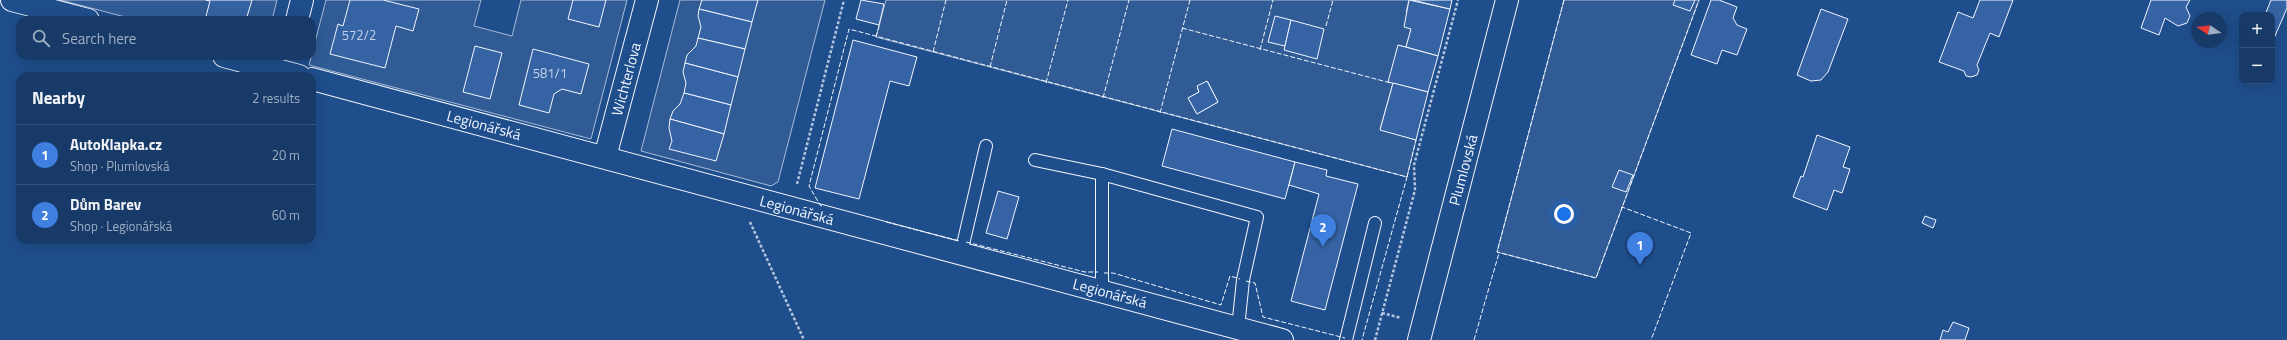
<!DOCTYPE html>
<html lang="en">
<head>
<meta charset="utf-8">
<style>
  :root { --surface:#173a69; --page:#20416f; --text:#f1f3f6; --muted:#9eadc0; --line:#36547d; --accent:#8abfa5 }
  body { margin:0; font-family:"Titillium Web",sans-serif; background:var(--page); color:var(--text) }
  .controls { position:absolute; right:12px; top:12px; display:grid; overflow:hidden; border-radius:8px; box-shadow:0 4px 16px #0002 }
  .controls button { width:36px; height:36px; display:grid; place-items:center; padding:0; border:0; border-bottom:1px solid var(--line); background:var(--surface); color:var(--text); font:20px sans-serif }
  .compass { position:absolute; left:2191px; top:12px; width:36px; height:36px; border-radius:50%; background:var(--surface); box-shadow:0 4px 16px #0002; rotate:283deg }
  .you { position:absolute; left:1564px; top:214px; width:14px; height:14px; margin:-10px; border:3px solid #fff; border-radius:50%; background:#1a73e8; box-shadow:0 0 0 6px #1a73e833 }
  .badge { display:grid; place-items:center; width:26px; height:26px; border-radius:50%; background:var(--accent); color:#fff; font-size:13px; font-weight:700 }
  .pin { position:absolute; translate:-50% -33px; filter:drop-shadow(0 1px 2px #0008) }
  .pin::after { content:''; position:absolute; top:21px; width:14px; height:12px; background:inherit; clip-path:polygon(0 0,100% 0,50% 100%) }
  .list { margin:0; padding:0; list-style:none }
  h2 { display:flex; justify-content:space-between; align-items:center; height:52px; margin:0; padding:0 16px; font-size:17px }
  h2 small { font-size:13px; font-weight:400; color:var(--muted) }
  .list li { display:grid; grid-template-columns:26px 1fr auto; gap:12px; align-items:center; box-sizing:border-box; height:60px; padding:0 16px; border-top:1px solid var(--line) }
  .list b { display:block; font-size:15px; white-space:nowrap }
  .list p { margin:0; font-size:13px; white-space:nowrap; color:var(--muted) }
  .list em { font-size:13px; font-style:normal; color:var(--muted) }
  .icon { flex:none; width:22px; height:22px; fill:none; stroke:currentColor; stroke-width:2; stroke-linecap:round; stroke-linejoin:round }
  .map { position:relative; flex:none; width:2287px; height:340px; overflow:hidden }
  .search { position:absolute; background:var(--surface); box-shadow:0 4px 16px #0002; left:16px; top:16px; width:300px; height:44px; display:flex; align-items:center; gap:10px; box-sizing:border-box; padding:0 14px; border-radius:12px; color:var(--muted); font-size:15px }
  .panel { position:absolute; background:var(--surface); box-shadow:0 4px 16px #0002; left:16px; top:72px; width:300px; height:172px; border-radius:12px }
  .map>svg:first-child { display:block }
</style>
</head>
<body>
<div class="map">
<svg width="2287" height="340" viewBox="0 0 2287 340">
  <rect width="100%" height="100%" fill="#1f4e8c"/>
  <g fill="#305b95" stroke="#a8bbd7" fill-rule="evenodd">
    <polygon points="60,0 277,0 272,20 137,20"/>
    <polygon points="326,0 481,0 474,26 512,36 521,0 627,0 591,139 309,65"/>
    <polygon points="680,0 825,0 778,182 771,186 641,151"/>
    <path d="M886,0H1409L1406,12L1408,13L1411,29L1406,47L1398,45L1389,82L1393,83L1380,129L1416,140L1407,177L876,37ZM1208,82L1218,102L1197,114L1188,98L1199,92L1197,88Z"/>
    <polygon points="1564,0 1699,0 1596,278 1497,252"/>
  </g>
  <g fill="#3563a3" stroke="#f2f6ff">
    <polygon points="206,0 252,0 246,20 205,20 210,1"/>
    <polygon points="350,0 383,0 419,9 413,31 396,26 385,68 330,54 338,24 343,26"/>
    <polygon points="573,0 606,0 599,27 568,19"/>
    <polygon points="758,0 752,22 699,9 702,0"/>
    <polygon points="861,0 884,4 879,25 856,19"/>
    <polygon points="1409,0 1450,9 1438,56 1406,47 1411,29 1404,27"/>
    <polygon points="1412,0 1452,0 1450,9"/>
    <polygon points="1675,0 1695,0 1690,11 1673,5"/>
    <polygon points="1711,0 1719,0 1737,7 1733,18 1737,25 1747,29 1737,55 1722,50 1717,64 1691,55"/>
    <polygon points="1980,0 2013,0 1999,37 1990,33 1977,65 1979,70 1977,75 1971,77 1966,76 1964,71 1939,62 1958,12 1973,18"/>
    <polygon points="2151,0 2190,0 2186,7 2190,16 2187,23 2178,26 2165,18 2159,35 2141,28"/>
    <polygon points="2271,0 2287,0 2287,8 2272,43 2272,15 2265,15"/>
    <polygon points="699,9 752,22 745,49 698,38 701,27 698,16"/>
    <polygon points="1821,9 1848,19 1828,72 1821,80 1811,81 1797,75"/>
    <polygon points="1275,16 1291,20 1285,46 1268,42"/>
    <polygon points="1291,20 1324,29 1317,59 1284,50"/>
    <polygon points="698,38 745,49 738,77 685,63 687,55 696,46"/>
    <polygon points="853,40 917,57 909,86 890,81 859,199 815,188"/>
    <polygon points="1398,45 1438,56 1428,92 1388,82"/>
    <polygon points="475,46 502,53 490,99 463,92"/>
    <polygon points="533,49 589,64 581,94 562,89 554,94 549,113 519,105"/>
    <polygon points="685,63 738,77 731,105 684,93 686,83 683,72"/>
    <polygon points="1207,81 1218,102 1197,114 1188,98 1199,92 1197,86"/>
    <polygon points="1393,83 1428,92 1416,140 1380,130"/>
    <polygon points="684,93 731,105 724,134 670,119 673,111 680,104"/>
    <polygon points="670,119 724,134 716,161 669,149 672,141 669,128"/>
    <polygon points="1172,129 1295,162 1285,199 1162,166"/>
    <polygon points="1817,135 1850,147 1843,167 1850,169 1842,193 1834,190 1827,210 1793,197 1801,176 1803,177"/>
    <polygon points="1295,162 1327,170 1326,176 1358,184 1325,310 1291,301 1319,194 1289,185"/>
    <polygon points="1619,170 1633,175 1626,192 1612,187"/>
    <polygon points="998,191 1019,197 1007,239 986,233"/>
    <polygon points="1925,216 1936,220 1933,228 1922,223"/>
    <polygon points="1953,322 1969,328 1965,340 1940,340 1943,330 1948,332"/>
  </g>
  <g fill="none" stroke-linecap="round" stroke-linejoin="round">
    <g stroke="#f2f6ff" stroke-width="14">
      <g id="lane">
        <polyline points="1035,160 1102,174 1257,217 1243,280 1238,328"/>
        <polyline points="961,253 986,146"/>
        <polyline points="1102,291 1102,174"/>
        <polyline points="1346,340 1375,223"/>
      </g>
    </g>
    <g stroke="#f2f6ff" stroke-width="24">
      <g id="street">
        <polyline points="12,0 88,20"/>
        <polyline points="297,20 302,0"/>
        <polyline points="224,56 299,76"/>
        <polyline points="312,79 1282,340"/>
        <polyline points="605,157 647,0"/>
      </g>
    </g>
    <g stroke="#f2f6ff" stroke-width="24">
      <polyline id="secondary" points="1419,340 1507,0"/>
    </g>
    <g stroke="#b3c4dc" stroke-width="2.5" stroke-dasharray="3 2" stroke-linecap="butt">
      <polyline points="797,184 844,0"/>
      <polyline points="750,222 804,340"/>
      <polyline points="1382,313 1401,318"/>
      <polyline points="1375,340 1415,190 1414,165 1458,0"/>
    </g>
    <use href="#lane" stroke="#1f4e8c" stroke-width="12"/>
    <use href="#street" stroke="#1f4e8c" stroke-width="22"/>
    <use href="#secondary" stroke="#1f4e8c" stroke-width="22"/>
    <g stroke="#f2f6ff" stroke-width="1" stroke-dasharray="5 2" stroke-linecap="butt">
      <polyline points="1564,0 1497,252 1596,278 1699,0"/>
      <polyline points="1326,26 1333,0"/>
      <polyline points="1182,28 1391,83"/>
      <polyline points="876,37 880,23"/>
      <polyline points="1260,50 1273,0"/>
      <polyline points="933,52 946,0"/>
      <polyline points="990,67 1007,0"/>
      <polyline points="1046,83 1068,0"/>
      <polyline points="1103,98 1129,0"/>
      <polyline points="1160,113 1190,0"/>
      <polyline points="1407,177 1416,140"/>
      <polyline points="822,206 820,205 809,186 849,29 1407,177 1362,340"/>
      <polyline points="1621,208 1622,207 1691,233 1651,340"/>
      <polyline points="886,222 960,241"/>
      <polyline points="966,242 1085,272 1098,272"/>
      <polyline points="1104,273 1113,273 1221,305 1230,276 1240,279"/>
      <polyline points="1246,281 1255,283 1263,317 1345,338"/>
      <polyline points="1474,340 1499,253"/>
    </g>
  </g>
  <g text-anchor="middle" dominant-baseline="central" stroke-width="3" stroke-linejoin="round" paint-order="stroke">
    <g font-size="13" fill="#c3d1e8">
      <text x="359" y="35">572/2</text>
      <text x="550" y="73">581/1</text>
    </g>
    <g font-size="15" fill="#f2f6ff" stroke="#1f4e8c">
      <text transform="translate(626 79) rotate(-75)">Wichterlova</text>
      <text transform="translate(484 125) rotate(15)">Legionářská</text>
      <text transform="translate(1463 170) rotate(-75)">Plumlovská</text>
      <text transform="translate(797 210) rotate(15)">Legionářská</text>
      <text transform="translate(1110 293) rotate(15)">Legionářská</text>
    </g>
  </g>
</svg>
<div class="controls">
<button>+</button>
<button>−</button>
</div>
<svg class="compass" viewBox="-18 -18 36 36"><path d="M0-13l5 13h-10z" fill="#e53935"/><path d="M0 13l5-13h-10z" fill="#9eadc0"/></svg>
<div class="you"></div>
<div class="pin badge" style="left:1640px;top:265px;background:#3f7fe0">1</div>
<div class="pin badge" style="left:1323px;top:247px;background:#3f7fe0">2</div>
<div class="search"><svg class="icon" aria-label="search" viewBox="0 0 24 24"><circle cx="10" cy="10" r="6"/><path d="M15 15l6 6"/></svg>Search here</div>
<section class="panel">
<h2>Nearby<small>2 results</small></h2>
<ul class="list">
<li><span class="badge" style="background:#3f7fe0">1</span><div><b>AutoKlapka.cz</b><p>Shop · Plumlovská</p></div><em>20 m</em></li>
<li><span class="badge" style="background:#3f7fe0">2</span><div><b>Dům Barev</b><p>Shop · Legionářská</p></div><em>60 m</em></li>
</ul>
</section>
</div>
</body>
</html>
